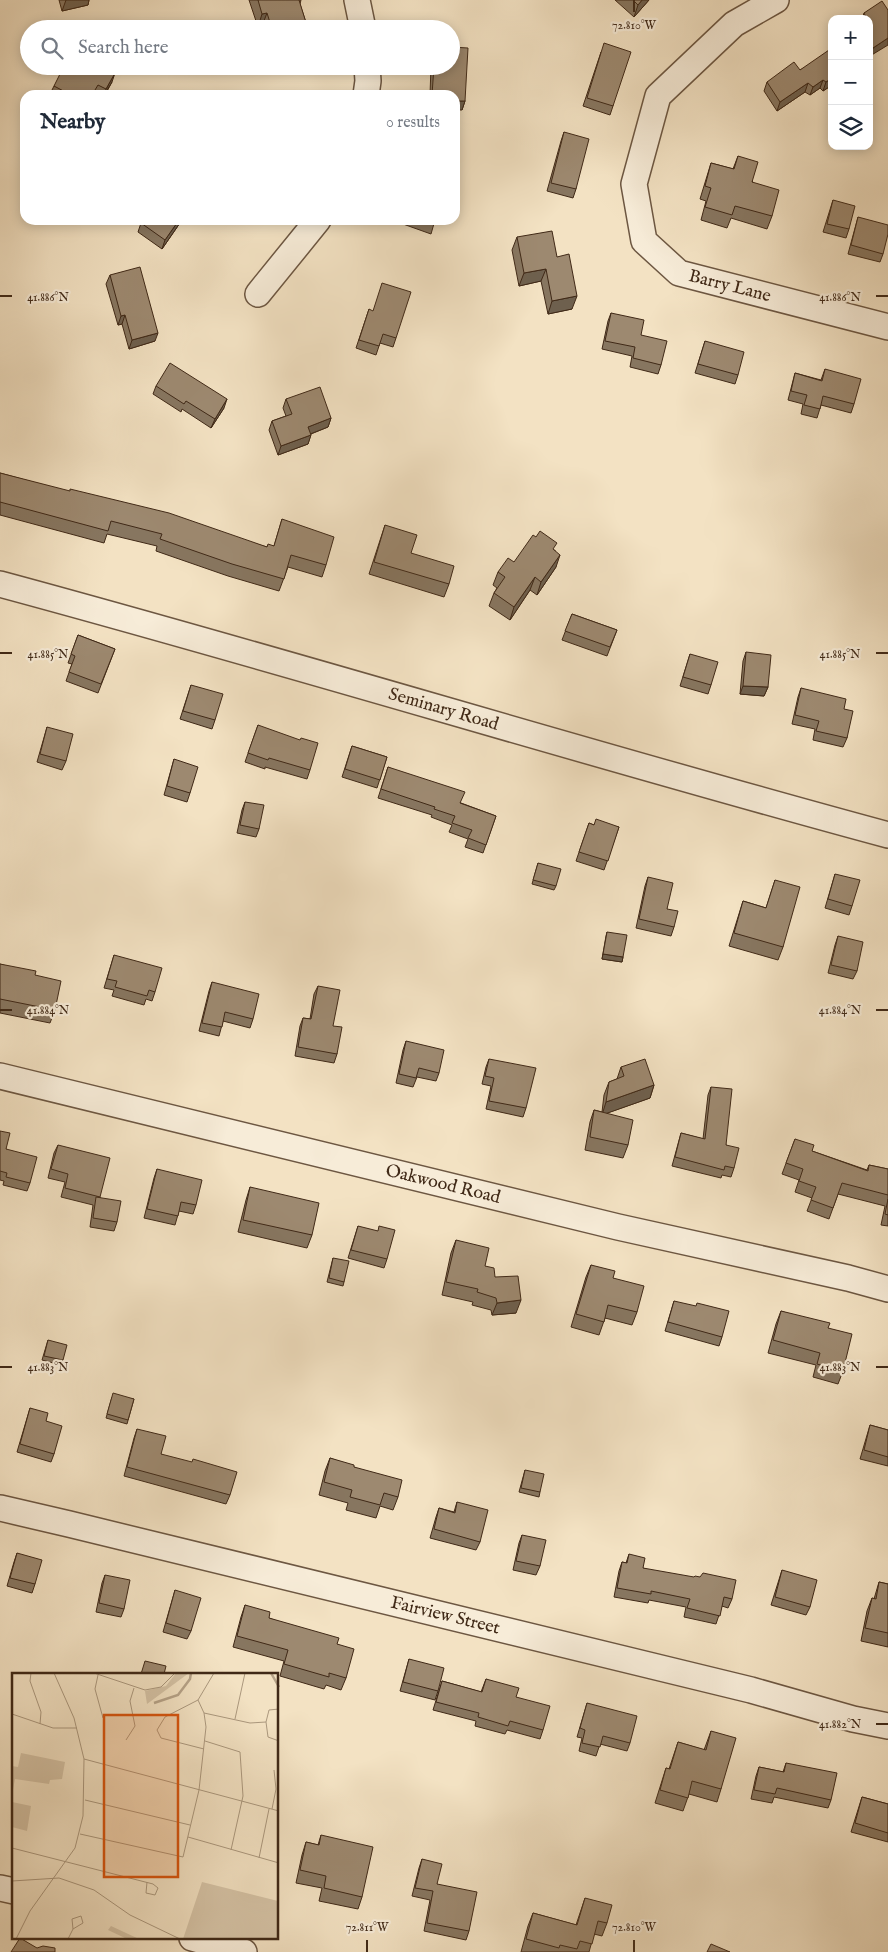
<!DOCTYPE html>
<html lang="en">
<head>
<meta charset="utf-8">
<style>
  :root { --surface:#fff; --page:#f2f2f3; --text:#1f2937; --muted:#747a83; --line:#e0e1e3 }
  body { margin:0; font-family:"IM FELL English",serif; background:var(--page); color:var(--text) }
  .controls { position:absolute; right:15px; top:15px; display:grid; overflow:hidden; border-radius:10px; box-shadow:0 2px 12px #0003 }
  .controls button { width:45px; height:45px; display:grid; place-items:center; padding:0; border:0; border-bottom:1px solid var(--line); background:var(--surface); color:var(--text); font:25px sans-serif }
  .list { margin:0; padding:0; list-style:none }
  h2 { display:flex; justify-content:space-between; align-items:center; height:65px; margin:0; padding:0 20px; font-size:21px }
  h2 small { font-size:16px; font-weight:400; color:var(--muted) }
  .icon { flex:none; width:28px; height:28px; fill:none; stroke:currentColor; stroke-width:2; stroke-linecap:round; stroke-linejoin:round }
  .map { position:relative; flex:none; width:888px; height:1952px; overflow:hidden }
  .search { position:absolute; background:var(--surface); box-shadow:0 2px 12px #0003; left:20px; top:20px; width:440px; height:55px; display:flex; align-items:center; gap:12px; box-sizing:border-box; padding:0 18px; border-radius:28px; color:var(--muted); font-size:19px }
  .panel { position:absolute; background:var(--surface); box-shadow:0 2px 12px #0003; left:20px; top:90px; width:440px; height:135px; border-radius:15px }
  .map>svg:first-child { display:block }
</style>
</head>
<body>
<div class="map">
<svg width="888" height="1952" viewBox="0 0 888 1952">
  <rect width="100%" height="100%" fill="#f3e2c3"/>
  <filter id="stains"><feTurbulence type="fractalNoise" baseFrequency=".004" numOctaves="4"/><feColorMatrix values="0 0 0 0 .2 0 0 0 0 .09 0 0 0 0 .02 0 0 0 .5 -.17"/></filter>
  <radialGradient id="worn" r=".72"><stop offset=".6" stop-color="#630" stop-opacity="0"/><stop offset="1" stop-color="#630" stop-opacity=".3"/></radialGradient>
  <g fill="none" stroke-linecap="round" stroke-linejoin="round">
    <g stroke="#6d5742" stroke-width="28">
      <g id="minor">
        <polyline points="357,0 363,29"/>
        <path id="s1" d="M776,0L734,24L658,96L634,184L644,241L679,273L888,327"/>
        <polyline points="366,95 368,81 367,66"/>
        <polyline points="258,294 318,220"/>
        <path id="s2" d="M0,584C297,664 591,755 888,835"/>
        <path id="s3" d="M0,1076L618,1227L848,1278L888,1289"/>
        <path id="s4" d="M0,1508L69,1524L751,1690L853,1719L888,1726"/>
        <polyline points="0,1888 14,1891"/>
        <polyline points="192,1938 244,1952"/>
      </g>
    </g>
    <use href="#minor" stroke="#f7ecd8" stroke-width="25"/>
  </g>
  <g fill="#877660" stroke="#402917">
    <polygon points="59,0 89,0 88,5 62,11"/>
    <polygon points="249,0 301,0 300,4 308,29 263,29 262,26 258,27"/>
    <polygon points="615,0 649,0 634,17"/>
    <polygon points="888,10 870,56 869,55 869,19 862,19 864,13"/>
    <polygon points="601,52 613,106 610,115 583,106"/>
    <polygon points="832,54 832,85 823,91 820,88 810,95 805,92 777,111 764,91 767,82 800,70"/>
    <polygon points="431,66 451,66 465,101 462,110 455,95 430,95"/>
    <polygon points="112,82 105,95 97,95 95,93 94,95 52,95 50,94 54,86"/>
    <polygon points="564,132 576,189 573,198 547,191 561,141"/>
    <polygon points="738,156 772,216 767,229 731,218 727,228 701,220 706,201 700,199 711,163 733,169"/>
    <polygon points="833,200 849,229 846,238 823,232"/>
    <polygon points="858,217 883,254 880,262 848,254"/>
    <polygon points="182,220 162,249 138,232 141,223"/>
    <polygon points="404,220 435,220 431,234 403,224"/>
    <polygon points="517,237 557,257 572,309 548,314 541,281 519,286 512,250"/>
    <polygon points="110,275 155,341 129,349 122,324 118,325 106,284"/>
    <polygon points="369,309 396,338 393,347 380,343 376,355 356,348"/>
    <polygon points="611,313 641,335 661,365 658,374 630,367 632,356 602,349 608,321"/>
    <polygon points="705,341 738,375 735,384 695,373"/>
    <polygon points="825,369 854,404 851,413 821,405 817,418 801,414 803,404 788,400 795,373 821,380"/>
    <polygon points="156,386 224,408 211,428 182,409 181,412 153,394"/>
    <polygon points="286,399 331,418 328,427 311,434 308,444 278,455 269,430 272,421 286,416 283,408"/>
    <polygon points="0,473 267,547 274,546 282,519 326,565 322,577 288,567 279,591 228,576 156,551 157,546 107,534 104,543 0,515"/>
    <polygon points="385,525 411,553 449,584 444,597 369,574"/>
    <polygon points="555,550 556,567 537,595 530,590 510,620 489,606 494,593 497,588 493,585 498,572 514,562"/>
    <polygon points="572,614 617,630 607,656 562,640"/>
    <polygon points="78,635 115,649 98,693 66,681 72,664 68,663"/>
    <polygon points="746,652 768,687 764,696 740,694 743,661"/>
    <polygon points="690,654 711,685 708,694 680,686"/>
    <polygon points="191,685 215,720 212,729 180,719"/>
    <polygon points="801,688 844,709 847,738 843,747 813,740 815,729 792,724 798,697"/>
    <polygon points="258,725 310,770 307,779 265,767 265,769 245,762"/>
    <polygon points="47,727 66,761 62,770 37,762"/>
    <polygon points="352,746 387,757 377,788 342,777"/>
    <polygon points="174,759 190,793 187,802 164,795"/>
    <polygon points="388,767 461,803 496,816 483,853 465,847 468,839 449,832 452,825 431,817 432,815 378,798"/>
    <polygon points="245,802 259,829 256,837 237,833 242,810"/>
    <polygon points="589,823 594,825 619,827 604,870 576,861"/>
    <polygon points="538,863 556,886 554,890 532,884"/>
    <polygon points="835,874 852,906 849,915 825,908"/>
    <polygon points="648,877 667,909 674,927 671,936 636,928 645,886"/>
    <polygon points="775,880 783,947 778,960 729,946 743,901 766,908"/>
    <polygon points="607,932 623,957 622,962 602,959 606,936"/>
    <polygon points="838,936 857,971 853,979 828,973 835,945"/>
    <polygon points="114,955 155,992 152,1001 146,999 144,1005 112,996 114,990 104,988"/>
    <polygon points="0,964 35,975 55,1010 50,1023 0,1013"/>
    <polygon points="212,982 253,1019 250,1028 223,1021 219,1036 199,1031 209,991"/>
    <polygon points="318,986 337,1054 334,1063 295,1056 300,1026 303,1018 310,1019 314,994"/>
    <polygon points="406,1041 439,1073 436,1081 417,1077 413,1087 396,1083 403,1050"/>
    <polygon points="489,1059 526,1108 523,1117 486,1109 491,1086 482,1084 486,1067"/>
    <polygon points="621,1067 654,1085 650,1098 607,1113 628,1145 623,1158 585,1150 590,1122 594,1110 602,1112 604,1095 609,1082 617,1079"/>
    <polygon points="711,1087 726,1145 734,1168 731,1177 722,1175 721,1178 672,1166 681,1133 703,1139 708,1095"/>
    <polygon points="0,1131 6,1149 30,1183 27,1191 3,1185 4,1181 0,1180"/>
    <polygon points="795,1139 812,1151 867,1170 869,1165 888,1169 888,1226 881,1225 885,1206 838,1194 829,1219 807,1211 812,1198 795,1192 799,1180 782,1174"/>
    <polygon points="58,1145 100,1197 117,1222 114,1231 90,1227 93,1205 61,1197 65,1182 48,1178 54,1153"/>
    <polygon points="157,1169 196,1205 193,1214 179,1211 175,1225 144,1218 154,1178"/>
    <polygon points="250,1187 312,1235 307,1248 238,1232 246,1200"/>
    <polygon points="358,1226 387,1259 384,1268 348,1258"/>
    <polygon points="456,1240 485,1266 495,1277 516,1313 492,1315 491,1310 472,1305 473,1302 442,1295 451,1253"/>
    <polygon points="333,1258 344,1282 343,1286 327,1282"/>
    <polygon points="591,1265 613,1278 637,1312 632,1325 605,1318 599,1335 571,1327 586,1277"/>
    <polygon points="674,1301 722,1337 719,1346 665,1331"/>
    <polygon points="781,1311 828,1328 843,1371 838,1384 813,1377 816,1365 768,1353 776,1324"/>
    <polygon points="48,1340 63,1360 61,1365 42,1360"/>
    <polygon points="112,1397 134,1399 127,1424 106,1418"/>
    <polygon points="30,1408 46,1421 54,1454 51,1462 17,1452"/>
    <polygon points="870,1425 888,1430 888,1466 860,1459"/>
    <polygon points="137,1429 161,1454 230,1495 226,1504 124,1476 134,1438"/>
    <polygon points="330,1458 354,1467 398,1497 393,1510 380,1506 376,1518 346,1510 348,1503 319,1495 325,1471"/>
    <polygon points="525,1470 540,1492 539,1497 519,1492"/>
    <polygon points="457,1502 480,1542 476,1550 430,1538 436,1517 439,1508 454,1512"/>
    <polygon points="522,1535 540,1566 536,1575 513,1570 519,1543"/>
    <polygon points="17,1553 35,1584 32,1593 7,1586 14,1562"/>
    <polygon points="629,1554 643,1568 732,1599 728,1608 722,1606 716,1624 684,1617 686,1607 649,1600 648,1603 614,1597 619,1571 622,1562 626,1563"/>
    <polygon points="782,1570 810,1607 806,1615 771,1605"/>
    <polygon points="105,1575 124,1609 121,1617 96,1612 102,1583"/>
    <polygon points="879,1582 888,1584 888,1647 861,1641 867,1611 872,1598 874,1599"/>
    <polygon points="175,1590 191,1631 187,1639 163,1632"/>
    <polygon points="245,1605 269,1618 337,1644 346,1678 341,1690 326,1685 324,1689 280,1676 284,1661 233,1647 241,1617"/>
    <polygon points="409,1659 438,1691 435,1700 400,1691"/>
    <polygon points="486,1679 516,1697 543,1730 540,1739 507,1730 505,1734 475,1726 476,1721 433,1710 442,1681 481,1692"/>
    <polygon points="587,1703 630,1743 627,1751 600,1744 596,1756 579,1751 582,1738 577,1737"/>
    <polygon points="711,1731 721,1789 717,1802 689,1794 683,1811 655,1803 666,1768 669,1769 678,1742 704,1750"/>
    <polygon points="786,1763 831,1800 828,1808 774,1797 772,1803 751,1799 756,1776 759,1767 783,1772"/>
    <polygon points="862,1797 888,1804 888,1842 851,1832"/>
    <polygon points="321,1835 362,1897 358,1909 319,1901 322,1888 296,1883 302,1855 306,1842 318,1845"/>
    <polygon points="422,1859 437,1884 469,1931 466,1940 424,1931 430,1900 412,1896 419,1868"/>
    <polygon points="585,1898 607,1923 602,1936 594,1934 589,1952 521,1952 528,1926 533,1913 576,1925"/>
  </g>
  <g fill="#6e604e" stroke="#402917">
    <polygon points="66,0 89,0 88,5 62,11"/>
    <polygon points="642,0 649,0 634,17 638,5"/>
    <polygon points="267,13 262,26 258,27 262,14"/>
    <polygon points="888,38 888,45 870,56 873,48"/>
    <polygon points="115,73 112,82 104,95 106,89"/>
    <polygon points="832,78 832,85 823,91 826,82"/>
    <polygon points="823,80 820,88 810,95 813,87"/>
    <polygon points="808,83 805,92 777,111 780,102"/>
    <polygon points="455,101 465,101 462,110 455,110"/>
    <polygon points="179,220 182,220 162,249 165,240"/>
    <polygon points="546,269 541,281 519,286 524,273"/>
    <polygon points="577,296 572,309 548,314 552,301"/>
    <polygon points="125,315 122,324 118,325 121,316"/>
    <polygon points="158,333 155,341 129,349 132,340"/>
    <polygon points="227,399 224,408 211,428 215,419"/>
    <polygon points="331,418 328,427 305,436 308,427"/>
    <polygon points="311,435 308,444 278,455 281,446"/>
    <polygon points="560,555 556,567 537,595 541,582"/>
    <polygon points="535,577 530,590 510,620 514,607"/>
    <polygon points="743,686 768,687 764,696 740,694"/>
    <polygon points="603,954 623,957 622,962 602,959"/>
    <polygon points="654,1085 650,1098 602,1115 606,1102"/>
    <polygon points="521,1300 516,1313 492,1315 497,1303"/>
  </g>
  <g fill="#9d8970" stroke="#402917">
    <polygon points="258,0 299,0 308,29 272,29 267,13 262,14"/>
    <polygon points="633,0 642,0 638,5"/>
    <polygon points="882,1 888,10 888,38 873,48 869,42 869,28 872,26 869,22 869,19 867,19 864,13"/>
    <polygon points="604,43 631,52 613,106 587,98"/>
    <polygon points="451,47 468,48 465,101 455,101 455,95 432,95 434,66 451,66"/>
    <polygon points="829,50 832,54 832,78 826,82 823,80 813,87 808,83 780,102 767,82 794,62 800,70"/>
    <polygon points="64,66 103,66 115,73 106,89 98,85 92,95 71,95 54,86"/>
    <polygon points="564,132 589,139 576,189 551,183"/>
    <polygon points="738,156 758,162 752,182 779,190 772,216 735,206 732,215 705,207 711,188 705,186 711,163 734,169"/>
    <polygon points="833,200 855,206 849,229 827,224"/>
    <polygon points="858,217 888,225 888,234 883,254 851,245"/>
    <polygon points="143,220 179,220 165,240 141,223"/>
    <polygon points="419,220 435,220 434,225"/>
    <polygon points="552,231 557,257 569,254 577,296 552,301 546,269 524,273 517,237"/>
    <polygon points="140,267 158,333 132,340 125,315 121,316 110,275"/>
    <polygon points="382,283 411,292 396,338 383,334 379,346 359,340 369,309 373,311"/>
    <polygon points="611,313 644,320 641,335 667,341 661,365 633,358 635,347 605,341"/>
    <polygon points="705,341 744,352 738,375 698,364"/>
    <polygon points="170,363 227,399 215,419 186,401 184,404 156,386"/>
    <polygon points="825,369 861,379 854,404 823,396 820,409 804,405 807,395 791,391 795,373 822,381"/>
    <polygon points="320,387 331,418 308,427 311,435 281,446 272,421 292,414 286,399"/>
    <polygon points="0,473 70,491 70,489 169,513 267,547 268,544 274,546 282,519 334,537 326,565 291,555 284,579 232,564 160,539 162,534 111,521 108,531 0,502"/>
    <polygon points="385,525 417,535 411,553 454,566 449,584 374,562"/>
    <polygon points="540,531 557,543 553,549 560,555 541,582 535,577 514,607 494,593 505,577 498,572 508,558 514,562 533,535 536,537"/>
    <polygon points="572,614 617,630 610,647 565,631"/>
    <polygon points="78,635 115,649 101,684 69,672 75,656 71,654"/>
    <polygon points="746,652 771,655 768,687 743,686"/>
    <polygon points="690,654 718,662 711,685 683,677"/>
    <polygon points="191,685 223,694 215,720 183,711"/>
    <polygon points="801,688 846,699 844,709 853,711 847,738 816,731 819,721 795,715"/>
    <polygon points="258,725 300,740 301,738 318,743 310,770 269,758 268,760 248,753"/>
    <polygon points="47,727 73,734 66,761 40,754"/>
    <polygon points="352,746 387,757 380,780 345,769"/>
    <polygon points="174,759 198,767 190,793 167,786"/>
    <polygon points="388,767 465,792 460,803 496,816 486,845 468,838 472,830 452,823 455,816 434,809 435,807 381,789"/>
    <polygon points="245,802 264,805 259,829 240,825"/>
    <polygon points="596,819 619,827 608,861 579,852 589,823 594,825"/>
    <polygon points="538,863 561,869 556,886 533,880"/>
    <polygon points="835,874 860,880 852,906 828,899"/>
    <polygon points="648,877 673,883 667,909 678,911 674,927 639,919"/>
    <polygon points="775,880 800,887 783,947 734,933 743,901 766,908"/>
    <polygon points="607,932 627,935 623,957 603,954"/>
    <polygon points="838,936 863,942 857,971 831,965"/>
    <polygon points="114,955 162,968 155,992 149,990 147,996 115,987 117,981 107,979"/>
    <polygon points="0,964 36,971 35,975 61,981 55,1010 0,999"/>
    <polygon points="212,982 259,994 253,1019 225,1012 222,1027 202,1023"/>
    <polygon points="318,986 340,990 333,1026 342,1027 337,1054 298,1047 303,1018 311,1019"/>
    <polygon points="406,1041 444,1050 439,1073 419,1068 416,1078 399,1074"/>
    <polygon points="489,1059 536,1068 526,1108 489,1101 494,1078 485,1076"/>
    <polygon points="645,1059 654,1085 606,1102 609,1082 624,1076 621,1067"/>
    <polygon points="711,1087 732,1089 726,1145 739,1148 734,1168 725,1166 724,1170 675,1157 681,1133 705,1139"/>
    <polygon points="594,1110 633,1120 628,1145 590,1137"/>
    <polygon points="0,1131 10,1133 6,1149 37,1157 30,1183 6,1177 7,1173 0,1171"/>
    <polygon points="795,1139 814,1145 812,1151 868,1171 869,1165 888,1169 888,1195 842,1183 833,1208 811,1200 816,1187 799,1181 803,1169 786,1163"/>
    <polygon points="58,1145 110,1158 100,1197 65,1188 68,1174 51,1169"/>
    <polygon points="157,1169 202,1180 196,1205 181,1202 178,1216 147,1209"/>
    <polygon points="250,1187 319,1203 312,1235 243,1220"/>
    <polygon points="96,1197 121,1201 117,1222 93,1218"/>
    <polygon points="888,1199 888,1215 885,1214"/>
    <polygon points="358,1226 378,1231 379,1226 395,1230 387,1259 351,1250"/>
    <polygon points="456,1240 489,1248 485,1266 494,1268 495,1277 518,1276 521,1300 497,1303 496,1298 477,1292 478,1289 446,1282"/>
    <polygon points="333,1258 349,1261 344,1282 329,1278"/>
    <polygon points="591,1265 615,1271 613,1278 644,1286 637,1312 608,1305 604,1322 576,1314"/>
    <polygon points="674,1301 696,1306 697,1303 729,1311 722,1337 668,1322"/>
    <polygon points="781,1311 830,1323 828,1328 852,1334 843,1371 817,1364 820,1353 773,1340"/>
    <polygon points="48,1340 67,1345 63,1360 44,1356"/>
    <polygon points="113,1393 134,1399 128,1420 107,1414"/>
    <polygon points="30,1408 48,1413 46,1421 62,1426 54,1454 20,1444"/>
    <polygon points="870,1425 888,1430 888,1457 864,1450"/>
    <polygon points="137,1429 166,1436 161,1454 192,1462 193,1459 237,1472 230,1495 127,1467"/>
    <polygon points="330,1458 354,1465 354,1467 402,1480 398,1497 384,1493 380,1505 350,1497 352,1490 324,1482"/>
    <polygon points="525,1470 544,1474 540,1492 521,1488"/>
    <polygon points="457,1502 488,1510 480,1542 434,1529 439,1508 455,1513"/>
    <polygon points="522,1535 546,1540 540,1566 516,1561"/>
    <polygon points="17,1553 42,1560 35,1584 10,1578"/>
    <polygon points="629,1554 645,1558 643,1568 694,1577 695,1576 700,1577 703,1573 736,1580 732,1599 724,1597 720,1616 687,1608 690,1599 651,1591 651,1594 617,1588 622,1562 627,1563"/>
    <polygon points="782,1570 817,1580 810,1607 775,1597"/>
    <polygon points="105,1575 130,1580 124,1609 99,1603"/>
    <polygon points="879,1582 888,1584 888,1633 865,1628 872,1598 876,1599"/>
    <polygon points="175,1590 201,1598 191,1631 166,1623"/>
    <polygon points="245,1605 270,1612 269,1618 339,1638 337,1644 354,1649 346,1678 329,1673 329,1677 284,1664 288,1650 237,1636"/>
    <polygon points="409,1659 444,1668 438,1691 403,1682"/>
    <polygon points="145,1661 166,1666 164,1674 141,1674"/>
    <polygon points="486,1679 519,1688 516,1697 550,1706 543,1730 510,1721 508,1726 478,1717 479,1713 436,1702 442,1681 482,1692"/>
    <polygon points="587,1703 637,1716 630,1743 603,1736 600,1747 582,1743 585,1730 580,1728"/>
    <polygon points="711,1731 736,1738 721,1789 692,1781 688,1798 660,1790 666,1768 670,1769 678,1742 706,1750"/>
    <polygon points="786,1763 837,1773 831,1800 777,1788 775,1794 754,1790 759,1767 784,1772"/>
    <polygon points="862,1797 888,1804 888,1833 855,1823"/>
    <polygon points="321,1835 373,1847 362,1897 324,1888 326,1876 300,1870 306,1842 319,1845"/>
    <polygon points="422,1859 442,1864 437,1884 477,1892 469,1931 427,1923 433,1891 415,1888"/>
    <polygon points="585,1898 612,1905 607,1923 598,1921 592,1944 580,1941 577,1949 560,1945 559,1948 526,1939 533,1913 577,1925"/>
    <polygon points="20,1938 37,1948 43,1946 55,1948 55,1952 11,1952"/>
    <polygon points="711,1944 730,1952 707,1952"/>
  </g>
  <path fill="none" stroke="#402917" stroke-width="2" d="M634,0V12M0,296H12M876,296H888M0,653H12M876,653H888M0,1010H12M876,1010H888M0,1367H12M876,1367H888M876,1724H888M367,1940V1952M634,1940V1952"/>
  <g text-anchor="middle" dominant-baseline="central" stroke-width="4.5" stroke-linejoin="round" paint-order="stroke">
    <g font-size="18" fill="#402917" stroke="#f7ecd8">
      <text stroke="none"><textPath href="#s1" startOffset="402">Barry Lane</textPath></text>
      <text stroke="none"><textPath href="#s2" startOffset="461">Seminary Road</textPath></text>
      <text stroke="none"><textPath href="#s3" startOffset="456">Oakwood Road</textPath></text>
      <text stroke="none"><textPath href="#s4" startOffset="458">Fairview Street</textPath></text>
    </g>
  </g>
  <g transform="translate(12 1673)">
    <rect width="266" height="266" fill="#f3e2c3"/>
    <path d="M164,0H177L135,31L133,18L154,13ZM9,80L53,89L50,106L38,107L37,111L3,106L0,122V93L6,94ZM0,129L19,133L15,158L0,154ZM190,209L266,228V266H171ZM99,253L127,266H115L96,257Z" fill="#d5c3a6"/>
    <path fill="none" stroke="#b6a389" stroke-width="2.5" d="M259,0L267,14M142,30L166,22L178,6L179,0"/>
    <path fill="none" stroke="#ab987e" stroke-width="1" d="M19,0L18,8L29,39L28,51M82,0L133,17L149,14L163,0M86,2L83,16L91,45M267,36L257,37L254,49L256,64L267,68M192,40L238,50L254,49M0,41L41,55H65M223,46L233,0M114,67L123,53L118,28L122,15M193,68L228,79L231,123L219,177M192,76L149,65L145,57L153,44L186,27L202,0M72,86L267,138M73,127L178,152M260,136L264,116L262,97M68,161L171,184L187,117L194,54L192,40L186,27M176,164L267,190M0,175L141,211L146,215L143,222L134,220L135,209M247,185L257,136M0,208L47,205L82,217L118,242L168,266M4,266L18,238L63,175L71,143L72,86L62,45L42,0M56,266L61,256L71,250L69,243L60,246L61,256"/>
    <path fill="#d7540d" fill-opacity="0.15" stroke="#d7540d" stroke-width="2.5" d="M92,42H166V204H92Z"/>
    <rect width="266" height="266" fill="none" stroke="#402917" stroke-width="2.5"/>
  </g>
  <g font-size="12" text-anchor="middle" fill="#402917" stroke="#f7ecd8" stroke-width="4.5" stroke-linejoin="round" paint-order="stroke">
    <text x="634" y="29">72.810°W</text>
    <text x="48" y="301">41.886°N</text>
    <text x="840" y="301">41.886°N</text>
    <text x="48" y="658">41.885°N</text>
    <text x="840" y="658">41.885°N</text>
    <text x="48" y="1014">41.884°N</text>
    <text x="840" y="1014">41.884°N</text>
    <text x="48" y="1371">41.883°N</text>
    <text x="840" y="1371">41.883°N</text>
    <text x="840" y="1728">41.882°N</text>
    <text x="367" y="1931">72.811°W</text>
    <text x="634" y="1931">72.810°W</text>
  </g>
  <rect width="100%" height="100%" filter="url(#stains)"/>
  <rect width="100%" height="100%" fill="url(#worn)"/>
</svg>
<div class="controls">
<button>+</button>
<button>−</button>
<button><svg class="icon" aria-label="layers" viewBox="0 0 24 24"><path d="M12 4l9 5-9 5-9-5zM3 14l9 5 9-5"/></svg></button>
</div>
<div class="search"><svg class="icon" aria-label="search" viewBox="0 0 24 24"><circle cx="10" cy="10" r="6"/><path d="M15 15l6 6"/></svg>Search here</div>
<section class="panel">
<h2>Nearby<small>0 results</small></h2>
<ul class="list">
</ul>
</section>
</div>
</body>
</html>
